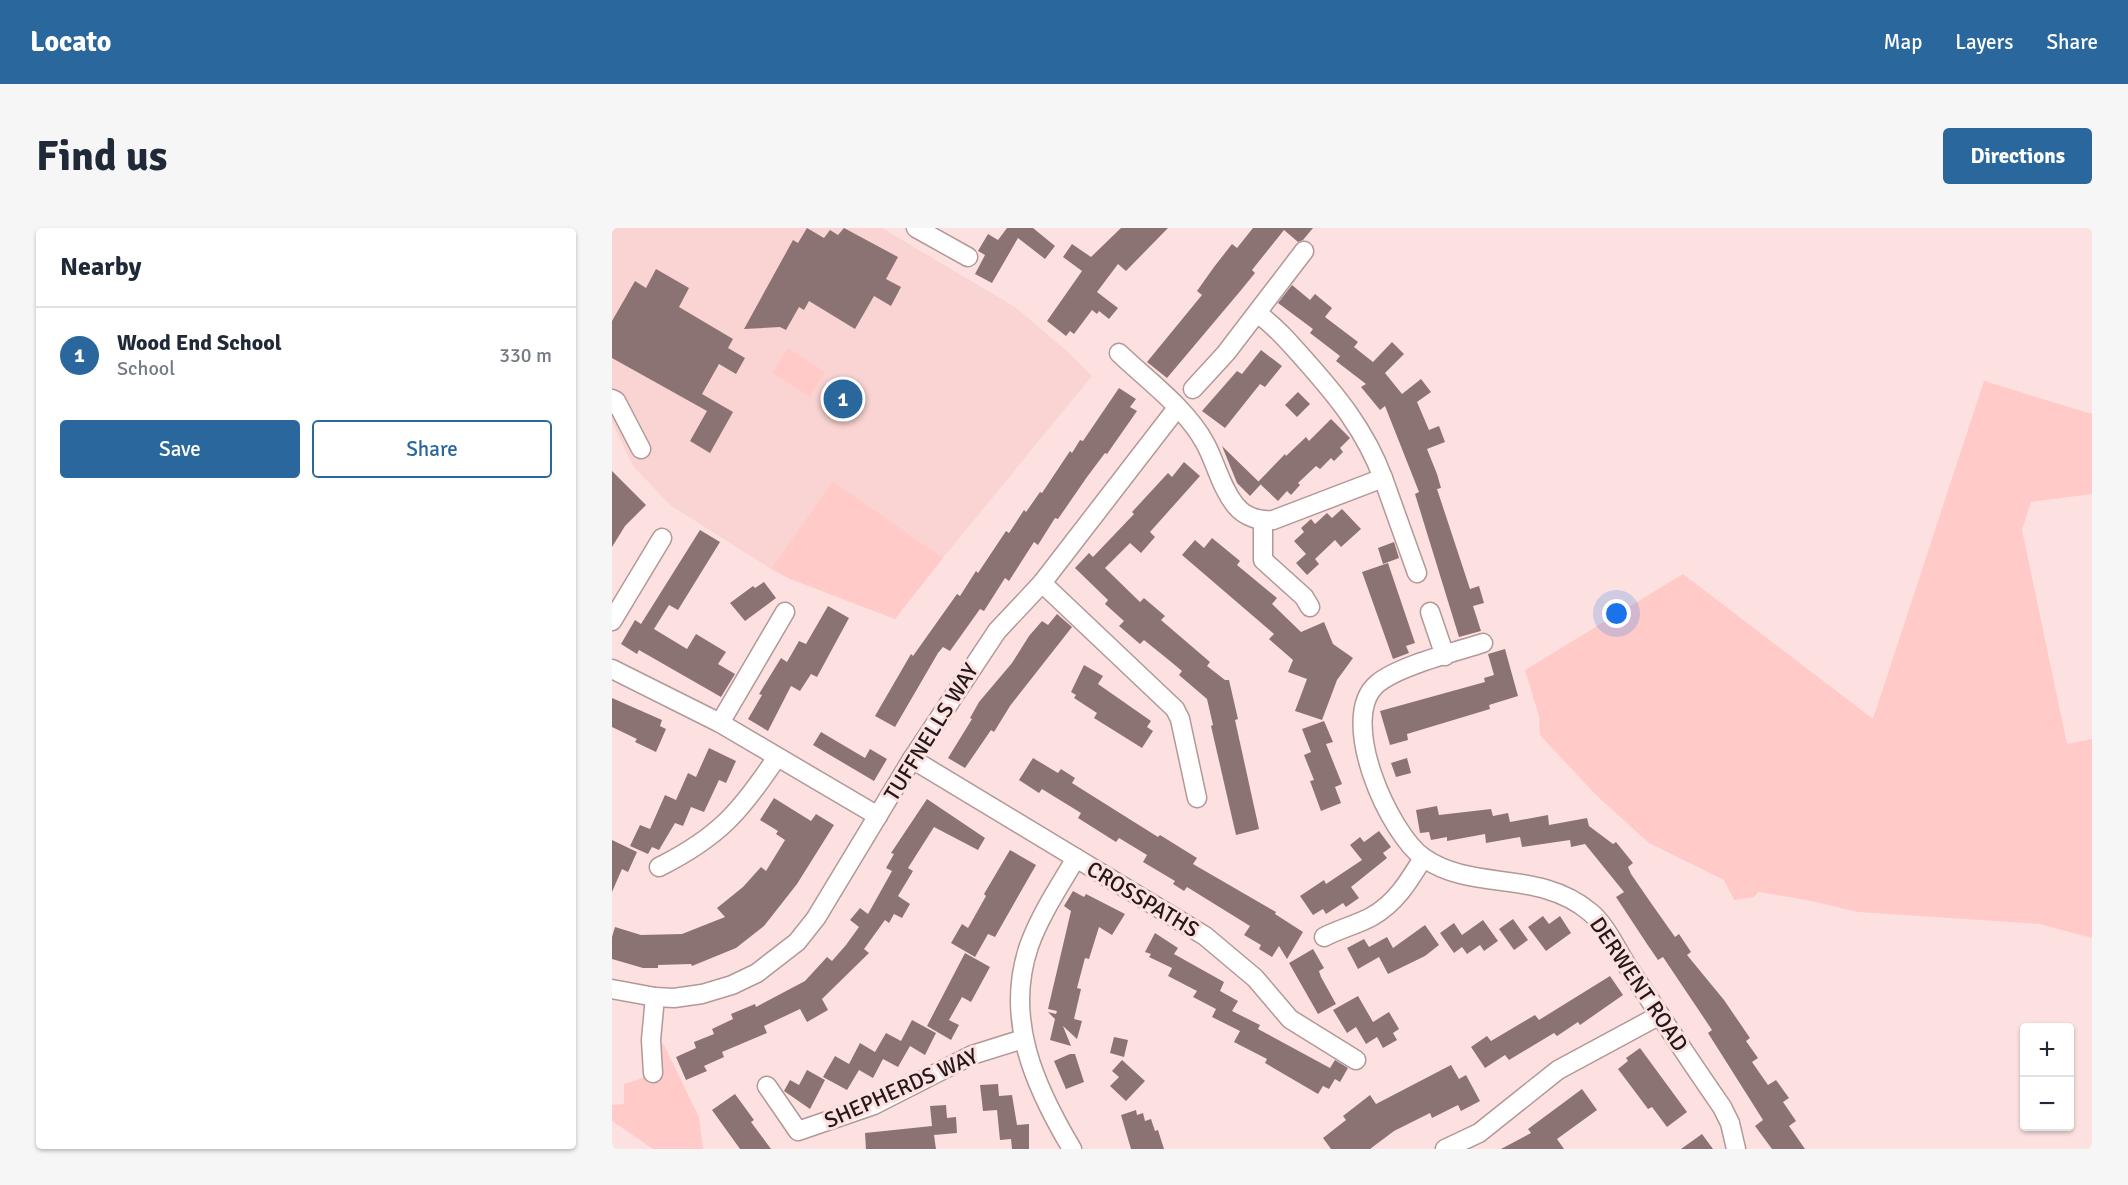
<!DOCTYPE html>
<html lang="en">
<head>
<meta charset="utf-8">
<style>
  :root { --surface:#fff; --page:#f6f6f7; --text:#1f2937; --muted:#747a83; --line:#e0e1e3; --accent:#29679d }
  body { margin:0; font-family:Signika,sans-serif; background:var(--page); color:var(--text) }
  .controls { position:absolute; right:18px; bottom:18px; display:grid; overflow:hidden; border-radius:6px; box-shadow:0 2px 4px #0004 }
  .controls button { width:54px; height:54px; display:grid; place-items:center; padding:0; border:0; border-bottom:2px solid var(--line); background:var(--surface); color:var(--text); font:30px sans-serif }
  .you { position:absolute; left:1005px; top:386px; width:21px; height:21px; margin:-15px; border:4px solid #fff; border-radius:50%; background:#1a73e8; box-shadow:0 0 0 9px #1a73e833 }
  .badge { display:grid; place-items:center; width:39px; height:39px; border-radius:50%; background:var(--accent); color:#fff; font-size:20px; font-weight:700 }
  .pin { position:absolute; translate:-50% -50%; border:3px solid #fff; box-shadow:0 2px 6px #0006 }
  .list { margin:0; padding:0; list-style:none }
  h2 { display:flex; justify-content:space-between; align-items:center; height:78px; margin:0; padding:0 24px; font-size:26px }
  h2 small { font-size:20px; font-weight:400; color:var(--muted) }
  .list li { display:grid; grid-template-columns:39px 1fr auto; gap:18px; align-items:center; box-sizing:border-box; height:96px; padding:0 24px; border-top:2px solid var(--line) }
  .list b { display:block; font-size:22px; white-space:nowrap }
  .list p { margin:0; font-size:20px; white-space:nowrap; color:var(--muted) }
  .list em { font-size:20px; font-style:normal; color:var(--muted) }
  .actions { display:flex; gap:12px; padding:18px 24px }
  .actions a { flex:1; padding:14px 0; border:2px solid var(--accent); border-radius:6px; text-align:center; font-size:21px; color:var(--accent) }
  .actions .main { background:var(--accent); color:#fff }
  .map { position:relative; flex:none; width:1480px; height:921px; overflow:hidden; border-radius:6px }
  header { display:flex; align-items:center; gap:36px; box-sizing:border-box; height:84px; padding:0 30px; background:var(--accent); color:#fff }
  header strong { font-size:28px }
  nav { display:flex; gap:33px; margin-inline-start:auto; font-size:21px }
  .intro { display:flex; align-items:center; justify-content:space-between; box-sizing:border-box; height:144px; padding:0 36px }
  h1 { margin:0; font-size:42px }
  .button { padding:15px 27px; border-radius:6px; background:var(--accent); color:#fff; font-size:21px; font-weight:700 }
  main { display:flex; gap:36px; padding:0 36px }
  aside { flex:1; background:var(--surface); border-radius:6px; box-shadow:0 2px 4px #0004 }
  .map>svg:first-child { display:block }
</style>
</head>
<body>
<header>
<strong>Locato</strong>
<nav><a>Map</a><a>Layers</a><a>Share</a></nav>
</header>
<div class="intro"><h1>Find us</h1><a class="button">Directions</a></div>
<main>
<aside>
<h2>Nearby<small></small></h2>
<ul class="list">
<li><span class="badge">1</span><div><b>Wood End School</b><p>School</p></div><em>330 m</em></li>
</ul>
<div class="actions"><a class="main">Save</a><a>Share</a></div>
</aside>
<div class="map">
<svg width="1480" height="921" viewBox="0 0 1480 921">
  <rect width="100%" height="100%" fill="#fde1e0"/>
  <polygon fill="#f9d4d3" points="0,0 270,0 403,79 455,123 480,148 331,330 221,253 159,341 58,277 21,238 0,194"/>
  <g fill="#ffcac8">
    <polygon points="176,120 213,144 198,169 160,145"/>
    <polygon points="1372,153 1480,186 1480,266 1419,274 1410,302 1455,516 1480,511 1480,710 1428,696 1246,684 1195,672 1146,664 1142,669 1122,672 1112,652 1037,615 984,567 928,507 927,488 913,442 1071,346 1261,491"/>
    <polygon points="221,253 331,330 283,391 178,351 159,341"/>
    <polygon points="51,815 87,889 91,921 41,921 0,893 0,877 12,876 12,856 37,848 35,830"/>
  </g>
  <g fill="#8c7373">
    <polygon points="195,0 212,10 218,2 226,7 232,0 286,29 274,51 289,59 279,78 262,68 243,101 197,73 192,82 187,79 174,102 168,99 132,101 181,12 186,15"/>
    <polygon points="395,0 421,0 443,18 433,31 406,10 380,55 363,46 373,27 366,23 376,6 386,12"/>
    <polygon points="509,0 556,0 514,43 506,36 485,64 506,80 497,91 487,83 485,86 480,82 462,106 458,103 454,108 435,93 470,43 451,29 460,16 479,29"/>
    <polygon points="641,0 701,0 691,12 686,14 672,2 640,42 643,45 630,61 555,150 535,134 590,67 585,63 602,39 620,16 625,20"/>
    <polygon points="44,41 77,60 67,79 121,111 116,120 133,130 124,146 107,136 90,166 121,184 98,225 78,213 95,183 0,130 0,93 23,53 34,60"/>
    <polygon points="680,57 698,72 703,66 720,80 713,89 746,114 742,119 761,134 780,114 792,126 773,145 790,166 809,151 819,164 805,174 817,202 827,198 833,214 815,221 825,246 829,260 825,261 858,361 867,358 872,375 861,378 869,403 847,409 803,266 807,264 773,178 768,182 749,159 754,156 724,133 728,128 698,105 701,101 666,75"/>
    <polygon points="649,122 670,138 653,159 648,156 613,200 590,183 625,143 630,146"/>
    <polygon points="507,160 524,171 518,179 525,183 495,226 493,225 475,249 446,291 443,290 426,317 422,314 397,353 393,350 372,383 368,381 338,423 331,419 326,425 283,499 263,488 299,426 301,428 345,366 348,368 364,343 366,345 394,303 397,305 412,282 414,284 428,264 430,265 458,223 460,225 468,212 471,213"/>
    <polygon points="686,164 698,176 685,189 673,177"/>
    <polygon points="719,191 738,210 728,220 731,224 722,233 719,230 708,241 704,238 686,255 688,257 679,267 675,263 666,273 646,254 673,226 674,228 694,209 697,213"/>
    <polygon points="610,218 649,256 638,268 625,255"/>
    <polygon points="572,234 588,248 538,304 543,309 529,325 518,315 493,340 528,374 532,370 553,388 549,392 598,434 595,438 613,452 617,452 626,491 623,492 647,601 624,607 599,498 601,497 595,471 567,447 570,443 558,433 532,412 528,416 507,398 512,393 493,376 496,372 463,340 477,325 481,329 522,286 520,284 556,245 560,249"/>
    <polygon points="0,243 34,277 13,298 0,319"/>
    <polygon points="730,281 749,301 729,319 723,312 703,331 707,336 695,347 684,335 694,326 682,313 692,304 689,300 699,291 703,296 715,285 720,290"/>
    <polygon points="88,302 108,314 66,382 57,377 42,401 75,421 84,406 114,424 106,436 123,446 109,469 27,422 25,426 9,416 23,392 29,396"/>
    <polygon points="600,310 628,333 625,337 665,370 660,376 689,404 712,394 721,416 741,430 725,452 710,492 683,483 695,451 676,444 681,432 657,411 662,406 570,327 583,312 592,320"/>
    <polygon points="782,314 787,330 771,336 766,320"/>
    <polygon points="776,335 803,415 794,418 797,425 781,431 750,344"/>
    <polygon points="152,354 164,370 133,393 118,375 141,358 143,360"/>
    <polygon points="216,378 237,390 205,449 199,446 188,463 179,458 156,503 136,491 150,467 147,466 169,430 175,434 187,413 194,416"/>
    <polygon points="445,386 460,399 398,478 382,504 379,502 353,540 336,530 360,491 358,490 367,474 400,435 417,408 430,393 436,397"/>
    <polygon points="893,421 906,468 877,477 878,481 795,506 796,512 778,517 768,483 873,454 872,450 882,447 876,426"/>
    <polygon points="472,437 491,448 486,456 539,493 535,499 541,503 530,520 482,490 485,485 462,470 464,467 459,464"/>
    <polygon points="0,470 50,492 48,498 54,501 44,524 23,514 25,511 0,499"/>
    <polygon points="712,493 721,514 714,516 730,556 723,559 729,575 709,583 698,553 702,552 692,527 699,524 690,501"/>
    <polygon points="209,504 253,530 258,521 275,531 262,553 201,517"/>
    <polygon points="97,520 124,533 114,555 107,552 92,584 79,579 71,598 63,595 47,622 40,619 36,626 18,618 28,597 38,601 53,567 64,572 76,545 84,549"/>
    <polygon points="421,530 446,545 449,541 463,550 460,555 546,609 548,607 585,630 581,636 664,684 663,686 691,704 675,731 667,718 660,729 647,721 649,717 632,707 638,698 575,659 572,663 561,656 563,653 531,634 535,627 507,610 504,614 466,590 469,585 430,561 427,565 407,552"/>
    <polygon points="795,530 799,545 784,549 779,535"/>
    <polygon points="162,570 199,593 204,586 222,597 185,656 152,698 124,720 80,738 79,736 46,737 46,740 31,740 0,731 0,709 3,699 29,707 70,706 113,689 105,680 131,659 149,639 154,643 173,612 164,606 166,603 148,592"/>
    <polygon points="315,571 373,610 366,622 322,599 296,640 301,643 286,668 298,676 290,690 282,686 277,695 273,692 252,721 257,725 210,771 216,782 195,794 188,781 152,798 155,805 110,824 112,829 92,838 95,843 74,852 64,829 84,820 82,814 102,806 100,801 121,791 119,786 143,776 144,779 193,753 215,729 220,733 234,717 247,699 238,692 248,680 256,686 280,643 274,640 282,626 279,625"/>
    <polygon points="825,578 827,587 879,581 881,588 896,585 898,594 936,587 937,597 975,590 977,598 1001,616 1004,614 1021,635 1016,639 1019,646 1039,675 1063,709 1067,706 1079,724 1075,727 1112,772 1138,810 1134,813 1146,830 1140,834 1156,857 1164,852 1177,870 1171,874 1184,893 1177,898 1193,921 1160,921 1143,898 1151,892 1096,805 1100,802 1051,729 1046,732 1035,716 1004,669 1012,664 973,616 959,619 958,612 910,619 908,609 874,615 873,606 835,613 835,609 819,612 817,604 808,605 804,582"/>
    <polygon points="767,603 779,619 771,625 775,630 739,659 747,670 734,679 731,675 714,686 711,681 701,687 688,668 712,652 714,656 750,632 738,617 748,609 752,614"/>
    <polygon points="0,612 25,624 16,644 10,641 0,664"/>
    <polygon points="398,622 424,637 383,709 376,706 363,729 339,715 350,696 356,700 374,668 372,666"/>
    <polygon points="461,663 472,669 474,666 513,686 500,707 487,699 477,731 473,730 465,760 469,761 462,791 470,793 465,811 451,798 459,818 438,812 443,791 436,784 444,786 445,783 436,781 459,683 452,678"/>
    <polygon points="931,688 937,696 948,688 959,705 934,723 916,699"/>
    <polygon points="901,691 916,712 902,722 887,701"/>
    <polygon points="871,692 886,713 872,723 868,717 855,726 850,719 842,725 828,705 842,695 850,707"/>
    <polygon points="813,697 827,717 813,728 776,746 767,729 746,741 735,720 752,711 757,719 775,709 781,720"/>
    <polygon points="543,705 566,720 562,726 612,754 608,763 626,773 620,783 648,797 646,801 718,840 723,832 736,840 728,854 723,851 717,861 711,858 706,866 653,835 655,831 622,814 628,803 600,789 604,781 581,769 585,763 556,748 560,740 537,729 539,726 533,724"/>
    <polygon points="701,721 712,740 707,743 709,749 724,776 706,786 677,735"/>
    <polygon points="353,725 378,739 359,774 350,769 337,792 347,797 339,812 315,798"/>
    <polygon points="998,748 1011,767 968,797 966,794 945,808 942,805 897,832 893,827 873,840 859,819 875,808 879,813 923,787 927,792"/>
    <polygon points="746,768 761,794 777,784 787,801 781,805 785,812 771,820 765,809 754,816 744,799 735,805 721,782"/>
    <polygon points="300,792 324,805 313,827 298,818 286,839 271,831 261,850 247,842 235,862 211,849 223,828 237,836 248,815 263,824 274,805 289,813"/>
    <polygon points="502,809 516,812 512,829 498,825"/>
    <polygon points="1028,820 1075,884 1055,899 1040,879 1036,881 1006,841 1016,833 1014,830"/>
    <polygon points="458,826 463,826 472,854 454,861 442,833"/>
    <polygon points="510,832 533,853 514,873 498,858 507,849 500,843"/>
    <polygon points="839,837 847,851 854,847 868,873 849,883 846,877 820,890 818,885 782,903 758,921 719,921 711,910 734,892 731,888 758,867 764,876"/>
    <polygon points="195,842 213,852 198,881 172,863 178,852 187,857"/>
    <polygon points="386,856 387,868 400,867 405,897 417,896 417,921 400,921 399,911 388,912 385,882 371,883 368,857"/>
    <polygon points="970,861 985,882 945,911 952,921 889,921 919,905 916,901"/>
    <polygon points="123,866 142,892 139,894 159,921 128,921 100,882"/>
    <polygon points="334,877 335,890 344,889 345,905 322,907 324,921 254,921 253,905 320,898 318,878"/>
    <polygon points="524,882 525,887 531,885 533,893 539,891 543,903 546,902 552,921 519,921 509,887"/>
    <polygon points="1090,906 1101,921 1069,921"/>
  </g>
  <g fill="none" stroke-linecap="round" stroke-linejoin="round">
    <g stroke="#b29897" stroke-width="21">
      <g id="minor">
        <polyline points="304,0 356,29"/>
        <path d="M507,125C535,152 574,180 593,215C604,235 609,260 624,278C633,289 647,293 661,292L771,250C753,202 725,168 692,131C677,114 663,98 645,85"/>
        <polyline points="581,161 614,125 692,23"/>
        <polyline points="0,171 4,173 29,221"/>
        <polyline points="771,250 805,345"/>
        <polyline points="651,293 651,332 692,369 698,379"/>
        <polyline points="430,355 563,481 568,491 585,570"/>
        <polyline points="818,384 833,428"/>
        <polyline points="0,393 50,310"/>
        <path d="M871,415C843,424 786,438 765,456C725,490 777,606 812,630C861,664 927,641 978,684C994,697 1005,722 1016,739C1047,786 1078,833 1110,879L1118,895L1124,921"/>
        <polyline points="0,441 108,495 266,588"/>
        <polyline points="108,495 173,384"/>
        <polyline points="300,531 593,708 643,750 678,791 744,832"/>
        <path d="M47,639C107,609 129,583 165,529"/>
        <path d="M712,709C727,701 744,697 759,689C784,675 797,653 811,630"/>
        <polyline points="0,761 43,769 62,770 90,766 120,757 145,745 185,714 204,690 300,531 385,403 430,355 565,180"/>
        <polyline points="41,845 39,812 43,769"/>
        <polyline points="155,858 186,903 262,877 360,827 411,811"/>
        <path d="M460,921C423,859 392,791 417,718C428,687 447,659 464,630"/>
        <polyline points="833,921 867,905 946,842 1048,787"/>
      </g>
    </g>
    <use href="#minor" stroke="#fff" stroke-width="18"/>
  </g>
  <g text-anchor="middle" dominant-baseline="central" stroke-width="6" stroke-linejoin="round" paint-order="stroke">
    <g font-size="22" fill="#211817" stroke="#fde1e0">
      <text transform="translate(319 504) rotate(-58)">TUFFNELLS WAY</text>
      <text transform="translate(531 671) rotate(31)">CROSSPATHS</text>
      <text transform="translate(1027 756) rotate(56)">DERWENT ROAD</text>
      <text transform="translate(289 860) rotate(-24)">SHEPHERDS WAY</text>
    </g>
  </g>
</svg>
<div class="controls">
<button>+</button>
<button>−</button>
</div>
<div class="you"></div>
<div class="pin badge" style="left:231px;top:171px">1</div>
</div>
</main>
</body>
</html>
